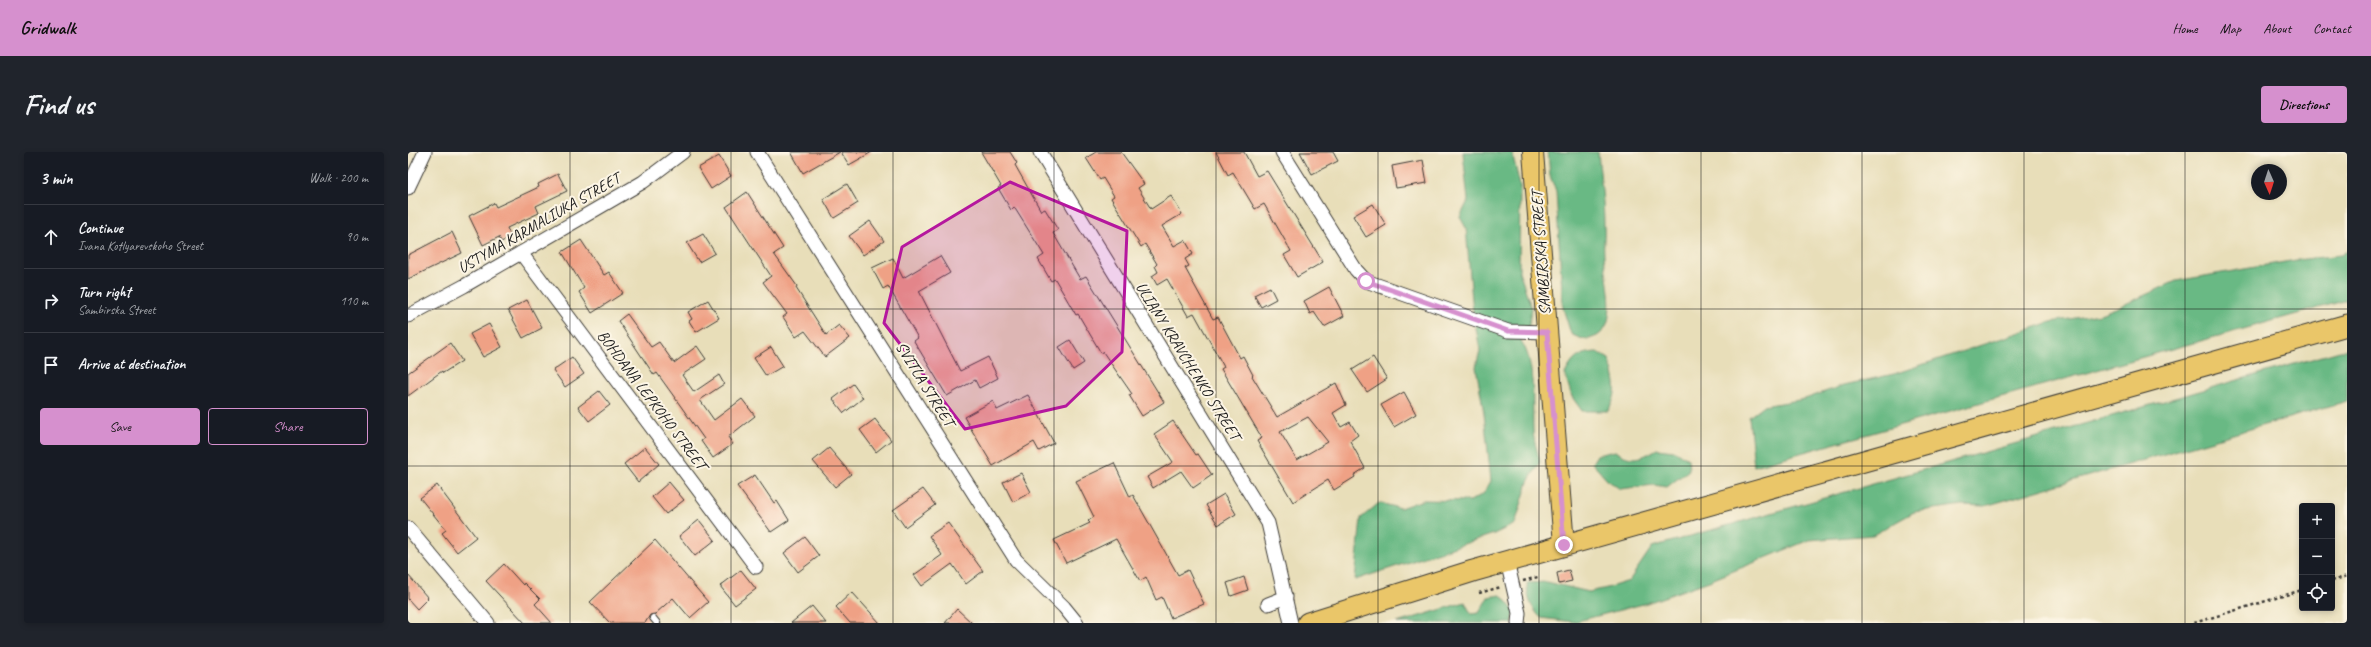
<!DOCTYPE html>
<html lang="en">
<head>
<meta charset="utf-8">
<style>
  :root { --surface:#171b24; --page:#20242c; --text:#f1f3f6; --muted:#9ea1a6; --line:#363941; --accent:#d690ce }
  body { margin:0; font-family:Caveat,sans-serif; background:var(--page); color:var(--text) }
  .controls { position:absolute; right:12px; bottom:12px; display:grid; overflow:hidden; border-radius:4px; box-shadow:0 2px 6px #0003 }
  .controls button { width:36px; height:36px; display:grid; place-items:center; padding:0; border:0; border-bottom:1px solid var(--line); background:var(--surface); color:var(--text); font:20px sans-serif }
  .compass { position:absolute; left:1843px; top:12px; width:36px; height:36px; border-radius:50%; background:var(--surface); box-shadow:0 2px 6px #0003; rotate:177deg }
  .stop { position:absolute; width:12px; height:12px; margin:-9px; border:3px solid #d690ce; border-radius:50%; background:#fff }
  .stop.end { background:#d690ce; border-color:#fff; box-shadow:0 1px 4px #0008 }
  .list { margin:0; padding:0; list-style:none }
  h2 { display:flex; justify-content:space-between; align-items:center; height:52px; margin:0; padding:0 16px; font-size:17px }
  h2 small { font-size:13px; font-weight:400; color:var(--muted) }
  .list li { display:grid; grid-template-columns:26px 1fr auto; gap:12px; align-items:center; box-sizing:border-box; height:64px; padding:0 16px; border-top:1px solid var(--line) }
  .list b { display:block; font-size:15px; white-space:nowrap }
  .list p { margin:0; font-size:13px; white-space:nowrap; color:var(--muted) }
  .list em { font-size:13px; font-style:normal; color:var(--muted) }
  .actions { display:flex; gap:8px; padding:12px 16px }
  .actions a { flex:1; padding:9px 0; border:1px solid var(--accent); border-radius:4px; text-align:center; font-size:14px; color:var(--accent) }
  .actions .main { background:var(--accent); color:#111 }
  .icon { flex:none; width:22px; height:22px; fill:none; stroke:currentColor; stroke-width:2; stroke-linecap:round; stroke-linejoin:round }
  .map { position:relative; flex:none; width:1939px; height:471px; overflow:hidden; border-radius:4px }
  header { display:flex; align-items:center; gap:24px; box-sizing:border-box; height:56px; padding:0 20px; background:var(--accent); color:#111 }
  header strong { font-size:19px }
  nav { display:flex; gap:22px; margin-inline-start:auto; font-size:14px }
  .intro { display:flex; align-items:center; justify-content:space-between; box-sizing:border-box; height:96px; padding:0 24px }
  h1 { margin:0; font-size:28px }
  .button { padding:10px 18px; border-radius:4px; background:var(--accent); color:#111; font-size:14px; font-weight:700 }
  main { display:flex; gap:24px; padding:0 24px }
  aside { flex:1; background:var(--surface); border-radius:4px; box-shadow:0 2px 6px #0003 }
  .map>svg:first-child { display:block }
</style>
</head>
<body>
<header>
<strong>Gridwalk</strong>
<nav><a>Home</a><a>Map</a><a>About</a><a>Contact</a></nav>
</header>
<div class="intro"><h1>Find us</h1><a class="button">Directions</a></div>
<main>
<aside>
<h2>3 min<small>Walk · 200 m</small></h2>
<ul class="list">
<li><svg class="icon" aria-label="ahead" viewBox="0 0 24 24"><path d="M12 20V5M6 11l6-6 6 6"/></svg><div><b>Continue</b><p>Ivana Kotlyarevskoho Street</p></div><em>90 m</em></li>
<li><svg class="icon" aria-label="right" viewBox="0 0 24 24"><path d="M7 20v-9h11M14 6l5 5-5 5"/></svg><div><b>Turn right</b><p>Sambirska Street</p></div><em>110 m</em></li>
<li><svg class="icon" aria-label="arrive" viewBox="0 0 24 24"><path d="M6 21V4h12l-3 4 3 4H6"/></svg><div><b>Arrive at destination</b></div></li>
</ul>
<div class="actions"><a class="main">Save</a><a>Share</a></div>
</aside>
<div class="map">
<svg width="1939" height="471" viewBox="0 0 1939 471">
  <rect width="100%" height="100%" fill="#fcf5e5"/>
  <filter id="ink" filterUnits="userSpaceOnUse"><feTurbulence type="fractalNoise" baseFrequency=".025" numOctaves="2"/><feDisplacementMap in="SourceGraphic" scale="8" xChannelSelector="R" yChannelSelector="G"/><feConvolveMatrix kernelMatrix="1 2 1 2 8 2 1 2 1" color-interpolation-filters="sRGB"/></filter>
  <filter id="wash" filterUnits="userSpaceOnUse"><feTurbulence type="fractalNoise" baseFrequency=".012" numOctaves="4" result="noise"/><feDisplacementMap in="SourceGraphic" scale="16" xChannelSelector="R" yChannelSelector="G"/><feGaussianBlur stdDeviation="0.9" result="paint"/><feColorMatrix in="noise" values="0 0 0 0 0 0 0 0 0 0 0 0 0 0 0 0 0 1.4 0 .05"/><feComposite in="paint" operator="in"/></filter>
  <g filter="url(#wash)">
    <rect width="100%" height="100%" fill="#e8deb9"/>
    <g fill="#69b984" stroke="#426a50">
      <path d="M1055,0H1104L1112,34L1111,119L1123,155L1121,173L1113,189C1128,210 1124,251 1125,277C1125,288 1130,300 1132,310L1120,330L1107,372L1086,382L947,428L953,366L971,351L992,356L1015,348L1062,349L1075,342L1083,329L1076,261L1068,215L1072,198L1065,160L1058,76L1052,65L1060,49Z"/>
      <path d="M1140,0H1190C1192,24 1196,48 1196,73C1197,83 1195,93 1196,103C1197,124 1212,171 1189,184C1179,189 1172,187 1163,182L1155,156L1148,39L1142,24Z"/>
      <polygon points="1939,99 1939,148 1346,314 1341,265 1355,254 1397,247 1436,233 1486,222 1643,170 1692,162 1713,154 1768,129 1888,108 1933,103"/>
      <path d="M1939,197V249L1577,354L1554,353L1506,360L1465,383L1401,388L1301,429L1239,451L1166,470L1133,466C1123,456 1119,446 1119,431L1139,430L1181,440L1199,436L1221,429L1244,395Z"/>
      <path d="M1189,200L1201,207C1207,228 1212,239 1200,259H1174L1164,245L1157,222C1165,206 1171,201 1189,200Z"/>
      <path d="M1249,297L1266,299L1280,307L1281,318L1259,335L1246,333L1212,337L1199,328L1184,311L1189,303L1207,299C1224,310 1232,307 1249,297Z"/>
      <polygon points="1093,443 1107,460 1104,471 989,471 1057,450 1063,462 1071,461 1080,445"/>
    </g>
    <g id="blocks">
      <g fill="#efa185" fill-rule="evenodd">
        <polygon points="383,0 432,0 395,21"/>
        <polygon points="433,0 464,0 441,13"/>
        <polygon points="573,0 602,0 609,11 607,13 633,59 637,57 650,78 645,81 672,127 678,124 756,250 734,264 721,243 724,242 695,200 693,201 670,162 668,163 647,127 643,129 630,107 636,103 606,55 603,58 590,36 593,34"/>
        <path d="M688,0H713L736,32L730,36L743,57L763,44L774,62L754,74L766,94L777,88L785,102L777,107L781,114L777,116L805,167L810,165L832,206L835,204L845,223L844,224L869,265L928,231L938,253L925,261L933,275L942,270L950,283L942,289L957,316L946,323L947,325L926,338L920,328L885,350L849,289L854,286L813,217L816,215L786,161L780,164L759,127L749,133L744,124L750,120L747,114L749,112L737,92L733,95L703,46L706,44L695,26L692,28L678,6ZM900,265L920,290L889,308L872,280Z"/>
        <polygon points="808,0 836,0 849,24 859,19 915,110 889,125 876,103 883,99 856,52 847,57 825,20 820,23"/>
        <polygon points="892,0 925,0 930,9 904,22"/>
        <polygon points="311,4 323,24 303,37 290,16"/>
        <polygon points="1015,8 1019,31 988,36 984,14"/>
        <polygon points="150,22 159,39 128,54 131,61 99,76 103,85 93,90 91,85 75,93 61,64 86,51 88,55 131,35 130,32"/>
        <polygon points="439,32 450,51 426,66 415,47"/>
        <polygon points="339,40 375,96 366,102 389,134 388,136 418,183 431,173 442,186 417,205 397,179 388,185 375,165 379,162 355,130 363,124 318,55"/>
        <polygon points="965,52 978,73 958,85 945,64"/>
        <polygon points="462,69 476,89 455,103 441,84"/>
        <polygon points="44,80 54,101 0,127 0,103"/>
        <polygon points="295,82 307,101 291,110 279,91"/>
        <polygon points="173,88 196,123 201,120 215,141 184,161 171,140 176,136 154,100"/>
        <polygon points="532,104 542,121 511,139 552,219 580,205 590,226 571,236 567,228 539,244 506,189 510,186 480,134 475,137 464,116 485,106 495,126"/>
        <polygon points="862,135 868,147 853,155 846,143"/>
        <polygon points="921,135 936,164 916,175 906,160 902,162 896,149"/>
        <polygon points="119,148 134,176 115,186 100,158"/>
        <polygon points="300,148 311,166 288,180 281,169 284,167 280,160"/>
        <polygon points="219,162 243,195 251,190 266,211 289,194 298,207 274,223 286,240 311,223 316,232 292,248 306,268 334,247 347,264 320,285 325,292 305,306 293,289 296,287 267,246 249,221 246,223 210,169"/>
        <polygon points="81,172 94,195 75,205 62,182"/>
        <polygon points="662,188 676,211 665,218 651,195"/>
        <polygon points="42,191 54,209 35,221 34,219 0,244 0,221"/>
        <polygon points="363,195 375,214 358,224 346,206"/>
        <polygon points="164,205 176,222 157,235 145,218"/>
        <polygon points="965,205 979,227 959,240 944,218"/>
        <polygon points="445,232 455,246 436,261 425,247"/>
        <polygon points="191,239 202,253 181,269 170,255"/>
        <polygon points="996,240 1008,262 986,275 973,253"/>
        <polygon points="620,243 646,291 631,299 626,290 585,314 556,265 585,249 589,258"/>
        <polygon points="467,267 483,288 468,300 452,278"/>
        <polygon points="765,269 788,303 790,302 804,323 785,336 773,319 745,336 739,325 765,310 746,282"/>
        <polygon points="237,295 251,312 230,330 216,312"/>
        <polygon points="421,296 443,322 427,335 405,309"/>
        <polygon points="706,311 722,345 725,343 770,423 780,418 796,452 763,466 754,445 748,448 738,425 732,429 708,387 658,411 646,388 682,371 680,369 686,365 668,329"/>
        <polygon points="613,321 623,340 605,350 595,330"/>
        <polygon points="347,323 366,351 369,349 381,368 363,380 329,334"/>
        <polygon points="261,330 276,348 258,362 244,345"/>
        <polygon points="29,333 68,385 49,400 34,381 38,378 12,346"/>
        <polygon points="515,337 527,353 497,375 485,358"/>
        <polygon points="816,342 828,362 810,373 798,353"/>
        <polygon points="291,368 307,388 287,404 271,384"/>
        <polygon points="540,371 575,419 558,432 544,412 514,434 506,423 534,403 521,384"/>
        <polygon points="397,385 411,404 390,420 376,401"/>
        <polygon points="247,388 300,450 282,466 265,446 247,462 242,463 237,471 202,471 182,450"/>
        <polygon points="96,412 115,433 116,431 132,447 127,452 144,471 117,471 78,429"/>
        <polygon points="333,418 348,437 327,453 312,434"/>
        <polygon points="1161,418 1164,429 1151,432 1149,421"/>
        <polygon points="0,423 20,446 9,457 0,447"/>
        <polygon points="836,425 840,438 823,444 819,431"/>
        <polygon points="444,440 472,471 442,471 428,455"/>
        <polygon points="404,454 418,471 383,471"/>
        <polygon points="549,457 564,471 537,471"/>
      </g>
    </g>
  </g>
  <g filter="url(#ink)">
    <use href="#blocks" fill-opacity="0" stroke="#3b3934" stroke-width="1"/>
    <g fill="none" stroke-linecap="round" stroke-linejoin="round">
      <g stroke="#3b3934" stroke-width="8">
        <polyline id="service" points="245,466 249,471"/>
      </g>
      <g stroke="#3b3934" stroke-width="15">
        <g id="minor">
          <polyline points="349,0 608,408 656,455 669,471"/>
          <polyline points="632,0 860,371 883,471"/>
          <polyline points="874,0 948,118 958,129 1100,179 1139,180"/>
          <polyline points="0,36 17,0"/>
          <polyline points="113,101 348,415"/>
          <polyline points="0,164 56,134 235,30 275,0"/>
          <polyline points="0,376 80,471"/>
          <polyline points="1099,409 1111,461 1110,471"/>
          <polyline points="860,452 878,445"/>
        </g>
      </g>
      <g stroke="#3b3934" stroke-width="22">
        <polyline id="primary" points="1125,0 1156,393"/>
      </g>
      <g stroke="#3b3934" stroke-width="23">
        <polyline id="trunk" points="900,471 1065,419 1939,173"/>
      </g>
      <g stroke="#3b3934" stroke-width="2.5" stroke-dasharray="3 3" stroke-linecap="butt">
        <polyline points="1115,429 1130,425"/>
        <polyline points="1924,429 1939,424"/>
        <polyline points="1071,441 1093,435"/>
        <polyline points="1786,471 1894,438"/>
      </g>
      <use href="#service" stroke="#fff" stroke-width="6"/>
      <use href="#minor" stroke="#fff" stroke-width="13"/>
      <use href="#primary" stroke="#eac669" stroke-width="20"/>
      <use href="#trunk" stroke="#eac669" stroke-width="21"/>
    </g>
  </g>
  <g fill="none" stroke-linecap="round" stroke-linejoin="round" filter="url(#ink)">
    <polyline stroke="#d690ce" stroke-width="5" points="958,129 1100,179 1139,180 1156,393"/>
  </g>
  <path fill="#b5179e" fill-opacity="0.2" stroke="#b5179e" stroke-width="3" stroke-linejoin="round" d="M602,30L719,79L714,200L658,254L557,277L476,171L494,95Z"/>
  <path fill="none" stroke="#1c1c1c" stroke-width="1" stroke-opacity="0.55" d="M162,0V471M323,0V471M485,0V471M646,0V471M808,0V471M970,0V471M1131,0V471M1293,0V471M1454,0V471M1616,0V471M1777,0V471M0,157H1939M0,314H1939"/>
  <g text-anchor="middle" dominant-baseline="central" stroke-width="4" stroke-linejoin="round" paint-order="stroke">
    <g font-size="16" fill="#1c1c1c" stroke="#fcf5e5">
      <text transform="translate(131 71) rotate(-30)">USTYMA KARMALIUKA STREET</text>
      <text transform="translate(1133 101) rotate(-94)">SAMBIRSKA STREET</text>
      <text transform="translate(780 209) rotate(58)">ULIANY KRAVCHENKO STREET</text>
      <text transform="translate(517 232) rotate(58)">SVITLA STREET</text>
      <text transform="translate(244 248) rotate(53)">BOHDANA LEPKOHO STREET</text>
    </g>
  </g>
</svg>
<div class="controls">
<button>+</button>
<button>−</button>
<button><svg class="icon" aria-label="locate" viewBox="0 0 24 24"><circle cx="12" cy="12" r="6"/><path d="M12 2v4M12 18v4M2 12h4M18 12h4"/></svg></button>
</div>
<svg class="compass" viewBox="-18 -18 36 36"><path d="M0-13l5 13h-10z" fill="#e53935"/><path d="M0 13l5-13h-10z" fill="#9ea1a6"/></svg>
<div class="stop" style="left:958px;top:129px"></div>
<div class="stop end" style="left:1156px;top:393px"></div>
</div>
</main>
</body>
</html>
